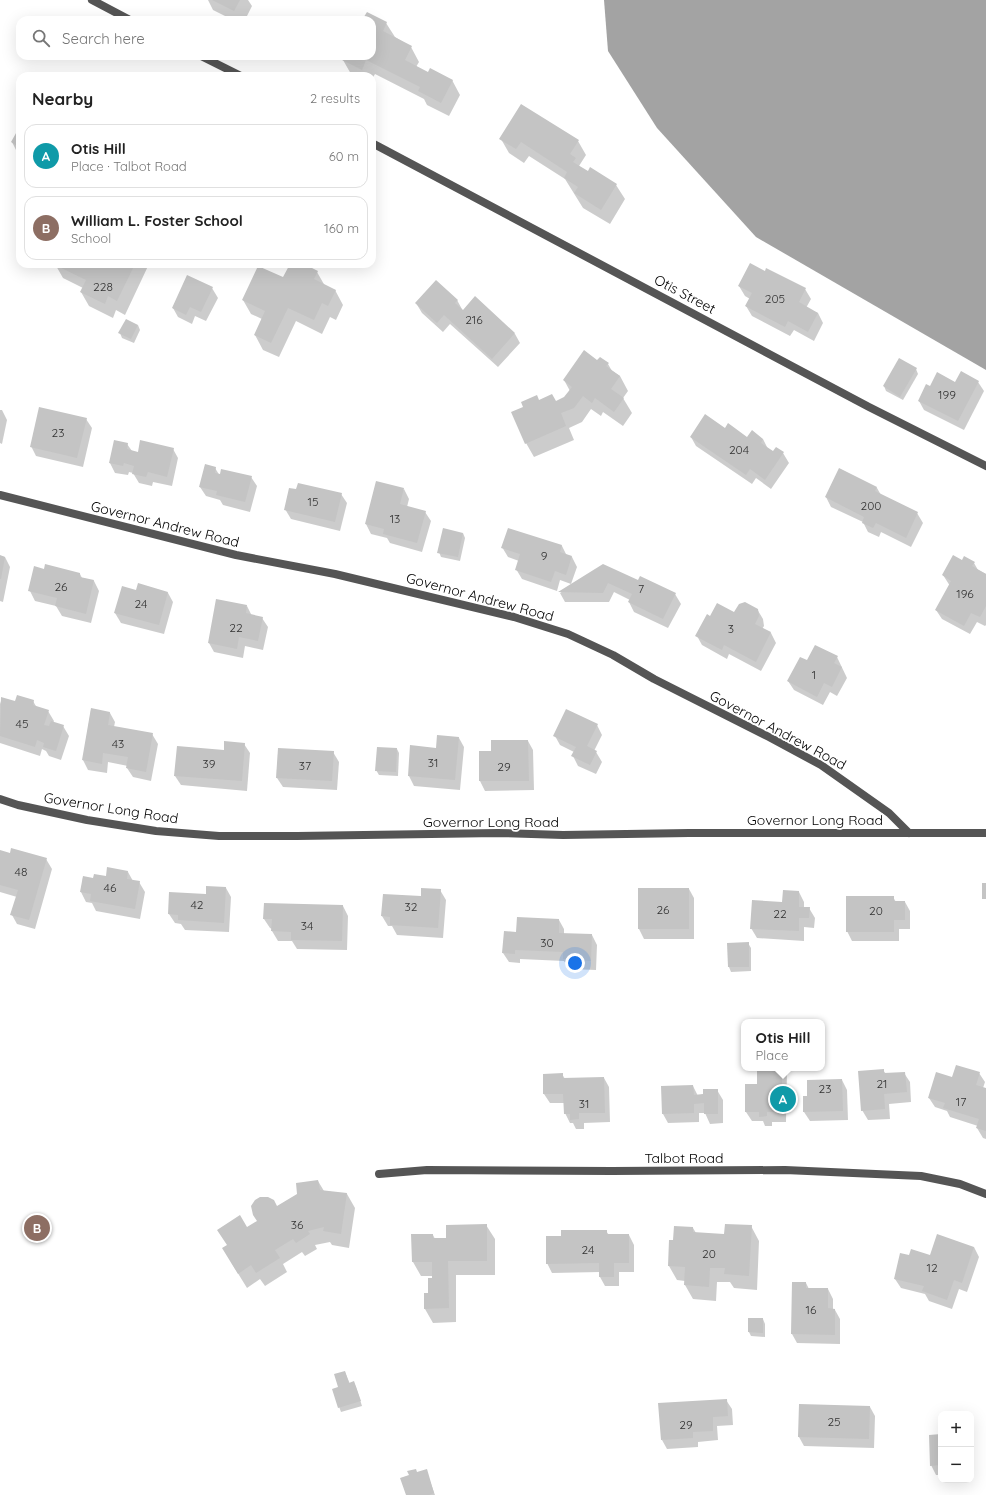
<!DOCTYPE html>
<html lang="en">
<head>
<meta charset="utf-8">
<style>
  :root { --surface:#fff; --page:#f2f2f2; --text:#222; --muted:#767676; --line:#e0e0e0; --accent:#000 }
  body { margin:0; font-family:Quicksand,sans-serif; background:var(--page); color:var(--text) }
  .controls { position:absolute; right:12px; bottom:12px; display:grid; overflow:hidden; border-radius:8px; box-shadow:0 4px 16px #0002 }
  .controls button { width:36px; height:36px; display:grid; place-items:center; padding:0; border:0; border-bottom:1px solid var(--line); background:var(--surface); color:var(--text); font:20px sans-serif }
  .you { position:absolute; left:575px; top:963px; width:14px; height:14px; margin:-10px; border:3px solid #fff; border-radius:50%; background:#1a73e8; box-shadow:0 0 0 6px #1a73e833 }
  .badge { display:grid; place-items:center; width:26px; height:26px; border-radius:50%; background:var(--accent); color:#fff; font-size:13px; font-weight:700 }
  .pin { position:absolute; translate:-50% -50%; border:2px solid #fff; box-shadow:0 1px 4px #0006 }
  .popup { position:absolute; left:741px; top:1019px; width:84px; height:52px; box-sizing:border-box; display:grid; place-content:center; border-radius:8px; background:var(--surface); filter:drop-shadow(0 1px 3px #0005); font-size:13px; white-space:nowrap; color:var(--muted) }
  .popup b { font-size:15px; color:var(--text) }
  .popup::after { content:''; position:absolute; left:50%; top:100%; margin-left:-8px; border:8px solid transparent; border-top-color:var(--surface) }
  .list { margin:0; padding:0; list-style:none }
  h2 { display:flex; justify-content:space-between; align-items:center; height:52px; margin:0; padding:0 16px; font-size:17px }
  h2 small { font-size:13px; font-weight:400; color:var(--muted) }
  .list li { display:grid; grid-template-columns:26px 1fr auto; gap:12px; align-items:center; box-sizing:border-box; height:64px; margin:0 8px 8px; padding:0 8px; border:1px solid var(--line); border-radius:12px }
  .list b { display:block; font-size:15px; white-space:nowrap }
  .list p { margin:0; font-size:13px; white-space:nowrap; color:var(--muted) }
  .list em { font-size:13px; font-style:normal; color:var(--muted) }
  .icon { flex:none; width:22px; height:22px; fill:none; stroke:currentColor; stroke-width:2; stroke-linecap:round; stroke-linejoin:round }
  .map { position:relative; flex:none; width:986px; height:1495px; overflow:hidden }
  .search { position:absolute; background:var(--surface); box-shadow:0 4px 16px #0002; left:16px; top:16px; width:360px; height:44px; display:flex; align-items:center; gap:10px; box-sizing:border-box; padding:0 14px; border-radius:12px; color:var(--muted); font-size:15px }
  .panel { position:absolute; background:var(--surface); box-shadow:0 4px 16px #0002; left:16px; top:72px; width:360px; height:196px; border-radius:12px }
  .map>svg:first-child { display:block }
</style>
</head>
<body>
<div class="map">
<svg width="986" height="1495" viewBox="0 0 986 1495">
  <rect width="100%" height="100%" fill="#fff"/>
  <polygon fill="#a3a3a3" points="604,0 986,0 986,370 756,237 657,128 608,51"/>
  <g fill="#0003">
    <polygon points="208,0 248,0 252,6 245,20 233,20 213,10"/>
    <polygon points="367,13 386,23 395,37 411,47 419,62 416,67 428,73 452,80 460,95 449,116 427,105 424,99 375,74 372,79 372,76 355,76 351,74 343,60 345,56 372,56 372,20 363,20"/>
    <polygon points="20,128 20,153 17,152 12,142"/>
    <polygon points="501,139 578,141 586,155 579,166 580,168 616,185 625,199 610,224 583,208 565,179 529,156 524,163 509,153"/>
    <polygon points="55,264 149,264 125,315 116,310 113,318 89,306 81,292 83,288 63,278"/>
    <polygon points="291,264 302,264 317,272 325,286 335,290 343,305 336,320 330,317 322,334 296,321 279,357 263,350 255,335 262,319 251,314 243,300 284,279"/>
    <polygon points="739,286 805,289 811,299 806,308 818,313 823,323 814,341 794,330 790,336 752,316 746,306 750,299 745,296"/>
    <polygon points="212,288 218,298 206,321 195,316 192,324 178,317 173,308"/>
    <polygon points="475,298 515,334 520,343 498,367 450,324 443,332 422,313 416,303 457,300 463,311"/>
    <polygon points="138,325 140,330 134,343 122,338 120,333"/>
    <polygon points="598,361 608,364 612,371 620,376 628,391 623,398 632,413 623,426 603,412 601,416 591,409 582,422 569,428 574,440 534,457 526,443 539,401 556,402 565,398 570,391 564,380"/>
    <polygon points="916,369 918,374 903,400 886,391 884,386"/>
    <polygon points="978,382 984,391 964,430 924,410 919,401 930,388 956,383"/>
    <polygon points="0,410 2,410 7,420 2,444 0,443"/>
    <polygon points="86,419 92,428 83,467 36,456 31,446"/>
    <polygon points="725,430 748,438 763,439 768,449 773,452 783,453 789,463 771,489 756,478 752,484 696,446 691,437"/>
    <polygon points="127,444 132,451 138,453 173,449 178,458 172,486 153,482 152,486 139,483 133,473 129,472 128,475 115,473 110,463"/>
    <polygon points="215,468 220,476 251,477 257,486 250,512 223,505 220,500 206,496 200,487"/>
    <polygon points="840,469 877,488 881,495 917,513 923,523 911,547 881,532 879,537 868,532 863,522 831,507 826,497"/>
    <polygon points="404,489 409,499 407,507 425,512 431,521 422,552 390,543 387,538 371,534 366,524"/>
    <polygon points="341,494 347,503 340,531 291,519 285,509"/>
    <polygon points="509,529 562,546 567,556 572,557 577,567 571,584 560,580 557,591 522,579 516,569 519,561 508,557 502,547"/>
    <polygon points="463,533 465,538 460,561 441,557 439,552"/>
    <polygon points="0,556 5,557 10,567 3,602 0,601"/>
    <polygon points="962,561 974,563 978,570 986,574 986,625 985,626 977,622 970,634 942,619 936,610 950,586 943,575"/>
    <polygon points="603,565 639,582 675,594 681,604 668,628 634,612 629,602 630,600 614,592 609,602 565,602 560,593"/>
    <polygon points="45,570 80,574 82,578 94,581 99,591 91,623 62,616 56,606 35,601 30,591"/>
    <polygon points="137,592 168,593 173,602 164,634 121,623 115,613"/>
    <polygon points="247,606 252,616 262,618 268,627 263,650 245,646 243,658 214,652 209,643"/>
    <polygon points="757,609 763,619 764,626 762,629 771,633 776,643 761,671 729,654 727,659 702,645 697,636 711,617"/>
    <polygon points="837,657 847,678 837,696 830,692 823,705 794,690 788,681 808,662"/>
    <polygon points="2,698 15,702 33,701 37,708 48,711 54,721 53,723 63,726 69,736 61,760 49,756 46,751 42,749 40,756 0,743 0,704"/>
    <polygon points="91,710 110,713 115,722 114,727 152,734 158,744 151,781 133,777 127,768 128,766 108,762 107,773 88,770 83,760"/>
    <polygon points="597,725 602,735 594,751 596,752 602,762 596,774 578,766 573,756 574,752 560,745 555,736"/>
    <polygon points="459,738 464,747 460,790 414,786 409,776 437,749"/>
    <polygon points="528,741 533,750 534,790 485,791 480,781 480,752 492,752"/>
    <polygon points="244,744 250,753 247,791 181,785 175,776 225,751"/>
    <polygon points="397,749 399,753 398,776 379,775 376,770"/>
    <polygon points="333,752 339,762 337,790 283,787 277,778"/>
    <polygon points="0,851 10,854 46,859 52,869 35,929 17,924 12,915 17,897 0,892"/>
    <polygon points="128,872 133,881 139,882 145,892 140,919 96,911 92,903 86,902 81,892 83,877 94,879"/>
    <polygon points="226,888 231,897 229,932 185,930 181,924 175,923 169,914"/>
    <polygon points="639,889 689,889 694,898 694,939 644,939 639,929"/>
    <polygon points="440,890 446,900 443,938 397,935 392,926 388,926 382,916 384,895 422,897"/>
    <polygon points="799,892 804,902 804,908 809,908 815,918 814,928 804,927 804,941 757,938 751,928"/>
    <polygon points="893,897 896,902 905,902 910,911 910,929 899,929 899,941 852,941 847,931"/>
    <polygon points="343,906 348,916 347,950 297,949 292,941 278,941 272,931 272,929 270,928 264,919"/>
    <polygon points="559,920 564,929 564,934 592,935 597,945 596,970 569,969 564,961 520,959 520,963 509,962 503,953 517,933"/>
    <polygon points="748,943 751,948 751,971 731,972 729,967 728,944"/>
    <polygon points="758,1068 787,1069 786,1122 772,1122 772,1126 765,1126 763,1121 752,1121 746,1112 758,1085"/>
    <polygon points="883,1070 886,1074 904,1073 910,1082 911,1102 889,1104 890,1119 868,1120 862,1110"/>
    <polygon points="979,1073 985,1082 983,1088 986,1089 986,1139 983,1138 977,1128 978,1126 950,1117 947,1111 935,1107 929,1098 953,1078"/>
    <polygon points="562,1074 565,1079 604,1078 609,1087 610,1122 584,1123 584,1129 576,1129 573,1123 570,1123 565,1113 565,1103 550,1103 544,1094"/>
    <polygon points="842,1080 847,1090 848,1120 810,1121 804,1112 808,1097"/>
    <polygon points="693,1086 698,1096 717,1090 723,1100 723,1123 710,1124 705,1113 699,1113 699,1122 668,1123 663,1114"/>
    <polygon points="318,1181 324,1191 347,1194 355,1208 349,1248 332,1245 330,1242 315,1245 317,1249 305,1256 302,1252 283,1264 287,1272 265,1286 260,1279 247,1288 231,1262 228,1246 247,1229"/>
    <polygon points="486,1225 495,1239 495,1275 456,1275 456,1322 433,1323 425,1309 433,1276 421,1276 413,1262 433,1235 435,1239 447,1239"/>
    <polygon points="751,1226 759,1241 757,1290 734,1288 730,1282 717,1282 716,1301 693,1299 685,1285 685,1281 677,1280 669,1266 674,1241 693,1228 696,1233 725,1235"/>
    <polygon points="606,1231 609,1235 629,1235 634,1245 634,1272 619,1272 619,1286 605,1286 600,1277 600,1272 552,1273 547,1263 562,1237"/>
    <polygon points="974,1247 979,1257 967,1292 959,1289 952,1309 929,1301 925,1294 901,1288 895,1279 910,1257 930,1257"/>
    <polygon points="806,1283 809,1289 828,1289 833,1299 833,1310 835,1310 840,1319 840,1344 797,1343 792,1334"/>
    <polygon points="763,1319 765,1324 765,1337 751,1336 749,1332"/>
    <polygon points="345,1372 350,1384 354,1383 356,1387 362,1406 341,1412 333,1390 339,1388"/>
    <polygon points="726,1400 732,1409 733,1425 717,1426 718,1440 698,1442 698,1447 667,1449 662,1440"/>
    <polygon points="870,1407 875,1416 874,1448 804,1446 799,1437"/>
    <polygon points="941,1435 941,1475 936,1475 931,1465"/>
    <polygon points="426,1470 435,1495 407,1495 417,1473"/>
  </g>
  <g fill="#c4c4c4">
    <polygon points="212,0 240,0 234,11"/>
    <polygon points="367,12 387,22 383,31 412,46 405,60 428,72 430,68 453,80 441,103 418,91 420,87 366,60 362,70 342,60 344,56 372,56 372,20 362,20"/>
    <polygon points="521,104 579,140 570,154 576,158 573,162 588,171 590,167 617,184 601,210 574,193 578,187 564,178 567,172 521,142 516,149 499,139"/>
    <polygon points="20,126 20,148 11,142"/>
    <polygon points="750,263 765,271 766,268 806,288 799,302 818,313 808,332 788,321 785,327 745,306 752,293 738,286"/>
    <polygon points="53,264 135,264 117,301 108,296 105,304 80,292 86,280"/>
    <polygon points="290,264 304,264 318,271 314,279 336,290 328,306 322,303 314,320 288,308 271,343 254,335 265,311 242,300 258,266 283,277"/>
    <polygon points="187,275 213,287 201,312 190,307 186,315 172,308"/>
    <polygon points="436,280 458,300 455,303 463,310 475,296 515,333 492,359 444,315 437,323 415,303"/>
    <polygon points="126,319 138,325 131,339 118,333"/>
    <polygon points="584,350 597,360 600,357 609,363 606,366 620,376 611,389 624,398 614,412 595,398 592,403 583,396 574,408 561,413 566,426 525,444 511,412 523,407 521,402 537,395 539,400 552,394 556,401 564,397 572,387 563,380"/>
    <polygon points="899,358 917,368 900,397 883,386"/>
    <polygon points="961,371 979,381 958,421 918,401 926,384 930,386 937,372 955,382"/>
    <polygon points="39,407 87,418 77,458 30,447"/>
    <polygon points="705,414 725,428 728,423 747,437 752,430 763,439 761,443 773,451 776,447 784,452 765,480 750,469 746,475 690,437"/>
    <polygon points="114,440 128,443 127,449 138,452 140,440 174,448 167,477 148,472 146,477 132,474 134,466 124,463 123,466 109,463"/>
    <polygon points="205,464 216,467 215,473 220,474 221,469 252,476 245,502 216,495 217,491 199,487"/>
    <polygon points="839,468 877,487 875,491 918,512 906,538 876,523 873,528 862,523 864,517 825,497"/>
    <polygon points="376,481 404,488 400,504 426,511 417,543 383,534 384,529 365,524"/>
    <polygon points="298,483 342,493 335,522 284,510 289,488 296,489"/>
    <polygon points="443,528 463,533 458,557 437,553"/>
    <polygon points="508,528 562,545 560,552 572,556 566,575 555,571 551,582 515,570 520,554 501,548"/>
    <polygon points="0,555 5,557 1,579 0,579"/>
    <polygon points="953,555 962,560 964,556 975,562 972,566 986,574 986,606 980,617 971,613 964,626 935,610 951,581 942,575"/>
    <polygon points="45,564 80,573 80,577 94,580 86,614 55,606 57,598 28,591 34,566 44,569"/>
    <polygon points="603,564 638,580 640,576 676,593 663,619 628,602 632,594 608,583 603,593 558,592"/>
    <polygon points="138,583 168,592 159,625 114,613 122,586 136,590"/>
    <polygon points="216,599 247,605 246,613 263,617 258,641 239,637 237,649 208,643"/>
    <polygon points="745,602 758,609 759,616 755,624 771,632 756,662 724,645 722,650 695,636 707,614 710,616 717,603 734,612 739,604"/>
    <polygon points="815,645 838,656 834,663 842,667 832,687 824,683 817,697 787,681 800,657 807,660"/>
    <polygon points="17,695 34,700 33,705 49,710 44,725 49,726 51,721 64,725 56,751 43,747 44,743 37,740 35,747 0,736 1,697 15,701"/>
    <polygon points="91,708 110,712 108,725 153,733 146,772 126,768 128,757 103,753 102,764 82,760"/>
    <polygon points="566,709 598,724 587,746 597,751 590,765 571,756 576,747 553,736"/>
    <polygon points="437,735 459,737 455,780 408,776 410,745 436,748"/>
    <polygon points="491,740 528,740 529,781 479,781 479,751 491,751"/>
    <polygon points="224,741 245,743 242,781 174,776 177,746 224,750"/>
    <polygon points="377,747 397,748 396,772 375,771"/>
    <polygon points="278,748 334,751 332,781 276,778"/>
    <polygon points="11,848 47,858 29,920 10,915 18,890 0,885 0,850 10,853"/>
    <polygon points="107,867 128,871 127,879 140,881 135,909 90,901 91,894 80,892 83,876 93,878 94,874 106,876"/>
    <rect x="982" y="883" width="4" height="16"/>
    <polygon points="206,886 226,887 224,923 178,920 178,915 168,914 169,892 206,894"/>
    <polygon points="421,888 441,889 438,928 390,925 390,917 381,916 383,894 421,896"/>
    <rect x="638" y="888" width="51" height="41"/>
    <polygon points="783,890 799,891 799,907 810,907 809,918 799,918 799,931 750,929 752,900 782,902"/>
    <polygon points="846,896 894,896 894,901 905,901 905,920 894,920 894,932 846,932"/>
    <polygon points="264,903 343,905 342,941 291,940 291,932 271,931 272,919 263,919"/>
    <polygon points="517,917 559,919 559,933 592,934 591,961 563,959 563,952 515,950 515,954 502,953 504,931 516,932"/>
    <polygon points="749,942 749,967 728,967 727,943"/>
    <polygon points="956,1065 980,1072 976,1085 986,1088 986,1131 976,1128 979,1119 943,1108 945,1103 928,1098 936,1072 952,1077"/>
    <polygon points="757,1068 782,1068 782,1112 767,1112 767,1116 759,1117 759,1112 745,1112 745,1084 757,1084"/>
    <polygon points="884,1069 884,1073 905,1072 907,1092 884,1094 885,1109 861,1111 858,1071"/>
    <polygon points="563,1073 563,1078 604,1077 605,1113 579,1113 579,1119 570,1120 570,1114 564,1114 563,1094 543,1094 543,1074"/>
    <polygon points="842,1079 843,1111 803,1112 803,1096 807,1096 807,1080"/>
    <polygon points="693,1085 694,1095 703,1094 703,1089 718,1089 718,1114 704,1114 704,1103 694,1104 694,1113 662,1114 661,1086"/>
    <polygon points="318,1180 320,1190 347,1193 341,1234 323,1231 324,1227 308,1231 310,1234 296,1243 293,1239 275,1250 280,1258 256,1273 251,1265 238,1274 222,1248 227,1245 217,1230 240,1215 247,1227 257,1221 253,1215 251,1206 255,1200 260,1197 268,1197 274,1200 277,1206 297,1194 296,1183"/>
    <polygon points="487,1224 487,1261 448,1261 449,1308 424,1309 424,1293 428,1293 428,1278 432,1278 432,1262 412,1262 411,1234 433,1234 433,1238 446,1238 446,1225"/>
    <polygon points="725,1224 752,1225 749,1276 724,1274 725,1268 710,1268 709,1287 684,1285 685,1267 668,1266 669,1240 673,1240 674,1226 693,1227 693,1232 724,1234"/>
    <polygon points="561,1230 607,1230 607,1234 629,1234 629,1263 614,1263 614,1277 599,1277 599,1263 546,1264 546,1236 561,1236"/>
    <polygon points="937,1234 974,1247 962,1283 954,1280 947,1300 922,1291 924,1286 894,1279 900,1253 909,1255 911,1249 930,1255"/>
    <polygon points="792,1282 806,1282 806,1288 828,1288 828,1308 835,1309 835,1335 791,1334"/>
    <polygon points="748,1318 763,1318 763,1333 748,1332"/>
    <polygon points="345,1371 349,1383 354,1381 361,1401 338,1408 332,1389 338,1387 334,1374"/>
    <polygon points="727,1399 728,1416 713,1417 713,1431 693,1432 693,1438 661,1440 658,1403"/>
    <polygon points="799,1404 870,1406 869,1439 798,1437"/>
    <polygon points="941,1434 941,1465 930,1466 929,1435"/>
    <polygon points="416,1469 417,1472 427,1469 434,1493 429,1495 406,1495 400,1478 409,1475 407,1471"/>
  </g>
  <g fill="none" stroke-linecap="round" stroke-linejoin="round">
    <g stroke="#555" stroke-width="8">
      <polyline points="0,495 236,555 335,574 514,617 568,634 613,655 654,679 769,737 821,765 889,813 909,833"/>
      <polyline points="0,799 18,805 87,820 156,831 219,836 297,836 498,833 563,835 689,833 986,833"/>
      <polyline points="379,1174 427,1170 612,1171 785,1170 921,1176 960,1184 986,1194"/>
    </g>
    <g stroke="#555" stroke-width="8">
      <polyline points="92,0 130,20"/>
      <polyline points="201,56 241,76"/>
      <polyline points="372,143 869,407 986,466"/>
    </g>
  </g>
  <g text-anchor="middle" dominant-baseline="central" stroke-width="3.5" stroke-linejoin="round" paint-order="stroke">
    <g font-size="12" fill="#313131">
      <text x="103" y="286">228</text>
      <text x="775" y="298">205</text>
      <text x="474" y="319">216</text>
      <text x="947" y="394">199</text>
      <text x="58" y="432">23</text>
      <text x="739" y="449">204</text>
      <text x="313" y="501">15</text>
      <text x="871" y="505">200</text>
      <text x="395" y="518">13</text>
      <text x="544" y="555">9</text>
      <text x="61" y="586">26</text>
      <text x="641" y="588">7</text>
      <text x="965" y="593">196</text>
      <text x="141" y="603">24</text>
      <text x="236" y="627">22</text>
      <text x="731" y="628">3</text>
      <text x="814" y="674">1</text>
      <text x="22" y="723">45</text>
      <text x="118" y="743">43</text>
      <text x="433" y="762">31</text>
      <text x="209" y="763">39</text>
      <text x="305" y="765">37</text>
      <text x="504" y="766">29</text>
      <text x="21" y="871">48</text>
      <text x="110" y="887">46</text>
      <text x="197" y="904">42</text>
      <text x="411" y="906">32</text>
      <text x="663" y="909">26</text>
      <text x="876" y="910">20</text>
      <text x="780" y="913">22</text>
      <text x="307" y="925">34</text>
      <text x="547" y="942">30</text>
      <text x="882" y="1083">21</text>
      <text x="825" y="1088">23</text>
      <text x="961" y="1101">17</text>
      <text x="584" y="1103">31</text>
      <text x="297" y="1224">36</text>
      <text x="588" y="1249">24</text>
      <text x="709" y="1253">20</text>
      <text x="932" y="1267">12</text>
      <text x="811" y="1309">16</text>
      <text x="834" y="1421">25</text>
      <text x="686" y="1424">29</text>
    </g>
    <g font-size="14" fill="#000" stroke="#fff">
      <text transform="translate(685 294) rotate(28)">Otis Street</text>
      <text transform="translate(165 524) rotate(14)">Governor Andrew Road</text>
      <text transform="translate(480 597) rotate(15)">Governor Andrew Road</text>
      <text transform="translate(778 730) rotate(28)">Governor Andrew Road</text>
      <text transform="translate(111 808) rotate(9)">Governor Long Road</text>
      <text x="815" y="820">Governor Long Road</text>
      <text x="491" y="822">Governor Long Road</text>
      <text x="684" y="1158">Talbot Road</text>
    </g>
  </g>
</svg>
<div class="controls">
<button>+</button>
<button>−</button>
</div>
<div class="you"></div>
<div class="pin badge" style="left:783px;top:1099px;background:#0f9aa8">A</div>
<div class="popup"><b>Otis Hill</b>Place</div>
<div class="pin badge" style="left:37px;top:1228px;background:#8d6e63">B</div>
<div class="search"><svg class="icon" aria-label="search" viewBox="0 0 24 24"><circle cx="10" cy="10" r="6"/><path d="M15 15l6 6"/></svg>Search here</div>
<section class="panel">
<h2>Nearby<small>2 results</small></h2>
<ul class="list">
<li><span class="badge" style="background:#0f9aa8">A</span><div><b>Otis Hill</b><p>Place · Talbot Road</p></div><em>60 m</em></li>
<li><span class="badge" style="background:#8d6e63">B</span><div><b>William L. Foster School</b><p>School</p></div><em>160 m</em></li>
</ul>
</section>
</div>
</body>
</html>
